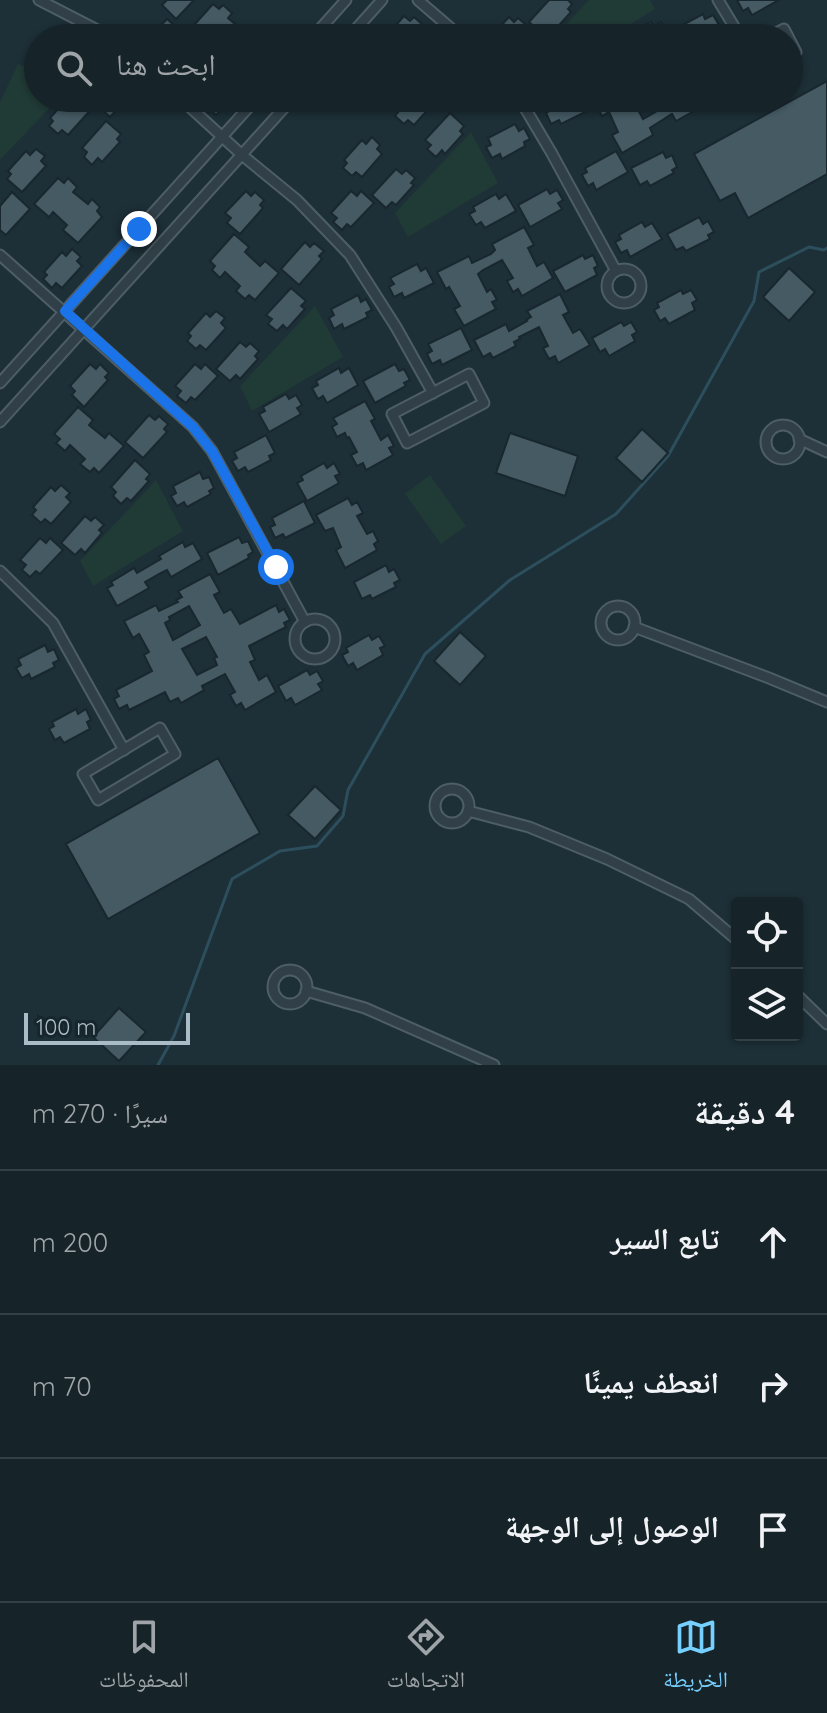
<!DOCTYPE html>
<html lang="ar">
<head>
<meta charset="utf-8">
<style>
  :root { --surface:#162329; --page:#232f35; --text:#f1f3f6; --muted:#9ea4a8; --line:#354046; --accent:#75cfff }
  body { margin:0; font-family:Quicksand,"Noto Naskh Arabic",sans-serif; background:var(--page); color:var(--text); direction:rtl }
  .controls { position:absolute; right:24px; bottom:24px; display:grid; overflow:hidden; border-radius:8px; box-shadow:0 2px 6px #0004 }
  .controls button { width:72px; height:72px; display:grid; place-items:center; padding:0; border:0; border-bottom:2px solid var(--line); background:var(--surface); color:var(--text); font:40px sans-serif }
  .scale { position:absolute; left:24px; bottom:20px; width:166px; box-sizing:border-box; padding-left:8px; border:4px solid #aabcc5; border-top:0; font-size:22px; line-height:28px; white-space:nowrap; color:#aabcc5; -webkit-text-stroke:6px #17252c; paint-order:stroke }
  .stop { position:absolute; width:24px; height:24px; margin:-18px; border:6px solid #1a73e8; border-radius:50%; background:#fff }
  .stop.end { background:#1a73e8; border-color:#fff; box-shadow:0 2px 8px #0008 }
  .list { margin:0; padding:0; list-style:none }
  h2 { display:flex; justify-content:space-between; align-items:center; height:104px; margin:0; padding:0 32px; font-size:34px }
  h2 small { font-size:26px; font-weight:400; color:var(--muted) }
  .list li { display:grid; grid-template-columns:52px 1fr auto; gap:24px; align-items:center; box-sizing:border-box; height:144px; padding:0 32px; border-top:2px solid var(--line) }
  .list b { display:block; font-size:30px; white-space:nowrap }
  .list em { font-size:26px; font-style:normal; color:var(--muted) }
  .icon { flex:none; width:44px; height:44px; fill:none; stroke:currentColor; stroke-width:2; stroke-linecap:round; stroke-linejoin:round }
  .map { position:relative; flex:none; width:827px; height:1065px; overflow:hidden; direction:ltr }
  .search { position:absolute; background:var(--surface); box-shadow:0 2px 6px #0004; left:24px; right:24px; top:24px; height:88px; display:flex; align-items:center; gap:20px; box-sizing:border-box; padding:0 28px; border-radius:44px; color:var(--muted); font-size:30px }
  .sheet { height:536px; background:var(--surface) }
  nav { display:flex; justify-content:space-around; align-items:center; box-sizing:border-box; height:112px; border-top:2px solid var(--line); background:var(--surface); font-size:22px; color:var(--muted) }
  nav a { display:grid; justify-items:center; gap:4px }
  nav .on { color:var(--accent) }
  .map>svg:first-child { display:block }
</style>
</head>
<body>
<div class="map">
<svg width="827" height="1065" viewBox="0 0 827 1065">
  <rect width="100%" height="100%" fill="#1d2f37"/>
  <g fill="#203a35">
    <polygon points="589,0 650,0 655,9 608,38 553,38"/>
    <polygon points="18,64 38,72 38,98 59,98 0,160 0,102"/>
    <polygon points="471,132 498,183 408,237 395,213"/>
    <polygon points="315,306 343,357 252,411 240,386"/>
    <polygon points="430,475 466,526 441,544 405,494"/>
    <polygon points="156,480 183,531 93,586 80,561"/>
  </g>
  <g fill="none" stroke-linecap="round" stroke-linejoin="round">
    <polyline stroke="#2d4f5d" stroke-width="3" points="158,1065 174,1036 232,879 280,851 317,846 343,816 348,790 425,654 510,580 616,514 668,456 754,301 759,272 809,247 824,250 827,248"/>
  </g>
  <g fill="#455a63" stroke="#19272e" stroke-width="2" fill-rule="evenodd">
    <polygon points="167,0 194,0 176,19 162,5"/>
    <polygon points="549,0 568,0 572,4 568,9 571,12 553,32 549,28 543,35 529,22"/>
    <polygon points="737,0 779,0 752,15 748,8 743,11"/>
    <polygon points="213,4 219,9 223,5 232,13 228,18 242,30 246,26 260,38 149,38 167,19 185,35"/>
    <polygon points="703,14 705,19 713,15 719,25 714,27 717,34 710,38 623,38 651,22 654,27 661,22 668,33"/>
    <polygon points="404,16 410,21 414,17 423,25 419,30 422,33 418,38 385,38"/>
    <polygon points="509,17 514,22 518,18 531,29 523,38 490,38"/>
    <polygon points="827,81 827,174 748,218 735,193 720,201 694,154"/>
    <polygon points="68,98 72,102 76,98 127,98 110,117 96,104 68,135 62,130 58,134 49,126 53,121 50,118"/>
    <polygon points="205,98 232,98 216,115 211,110 208,113 199,105"/>
    <polygon points="385,98 429,98 434,103 414,125 408,120 404,124 395,116 399,111"/>
    <polygon points="559,98 632,98 643,119 662,108 661,106 667,103 664,98 698,98 703,106 676,121 672,114 650,128 653,135 622,153 612,135 618,132 609,112 602,116 597,106 561,124 559,120 551,124 546,113 551,110 548,104"/>
    <polygon points="450,113 464,126 460,131 463,134 445,154 442,150 436,157 427,149 431,145 425,140"/>
    <polygon points="106,121 121,134 117,139 120,142 102,162 98,158 92,165 84,157 87,152 82,148"/>
    <polygon points="515,124 519,131 524,128 530,139 524,142 525,146 502,159 500,154 492,158 486,147 491,145 488,138"/>
    <polygon points="372,137 380,145 377,149 382,154 362,177 356,172 352,176 343,168 347,163 344,160 362,140 366,144"/>
    <polygon points="36,149 45,156 41,161 46,166 22,192 7,179 11,174 8,171 26,151 30,155"/>
    <polygon points="616,151 628,172 596,190 593,183 588,186 582,175 587,172 585,168"/>
    <polygon points="663,152 666,158 672,155 677,167 672,170 674,173 650,186 647,181 640,185 631,168"/>
    <polygon points="396,169 402,174 406,170 415,178 411,183 414,185 396,205 392,202 386,208 372,195"/>
    <polygon points="58,178 64,183 68,178 77,187 73,192 88,204 92,199 100,207 97,211 102,217 78,243 63,230 67,225 53,212 49,217 34,204"/>
    <polygon points="547,189 550,194 557,190 563,200 558,203 562,209 530,227 518,205"/>
    <polygon points="246,191 251,196 255,192 264,200 260,205 263,208 240,234 227,223 231,218 225,213"/>
    <polygon points="351,191 357,196 361,191 374,203 351,227 347,224 342,230 333,222 337,218 331,213"/>
    <polygon points="12,192 30,209 6,235 0,230 0,206"/>
    <polygon points="496,194 499,199 506,194 516,211 485,228 481,222 476,225 469,214 475,211 473,207"/>
    <polygon points="699,217 703,224 708,221 714,232 708,235 710,239 686,251 683,247 676,250 667,234"/>
    <polygon points="642,222 645,227 652,223 662,239 630,257 627,250 621,253 615,242 621,239 619,235"/>
    <polygon points="524,227 534,245 528,248 537,266 544,262 553,278 522,296 518,289 513,292 507,281 513,278 502,260 483,270 478,274 487,292 491,289 497,300 492,302 496,309 464,326 454,309 460,306 449,287 446,289 437,272 469,256 472,263 491,254 495,250 492,244"/>
    <polygon points="234,234 249,247 245,252 260,266 265,261 279,273 255,300 249,295 245,299 236,291 240,286 225,272 220,278 212,270 215,266 210,261"/>
    <polygon points="305,242 310,247 314,243 324,251 319,256 322,259 299,285 281,269"/>
    <polygon points="72,249 81,257 77,261 82,266 62,288 56,283 52,288 43,279 47,275 44,272 62,252 66,256"/>
    <polygon points="583,255 585,259 593,255 598,266 594,268 597,275 565,292 553,271"/>
    <polygon points="417,264 421,271 426,268 434,283 404,298 402,293 394,297 389,287 394,284 390,278"/>
    <polygon points="789,268 815,292 789,321 763,297"/>
    <polygon points="291,288 306,301 301,306 305,309 287,329 283,325 277,331 268,324 272,319 266,315"/>
    <polygon points="681,290 683,294 691,290 697,300 692,303 695,310 669,324 665,318 660,321 654,310 659,307 657,303"/>
    <polygon points="560,294 569,312 563,315 573,333 580,329 590,345 558,363 555,356 549,359 543,348 548,346 539,327 519,337 520,339 514,342 516,346 493,358 490,353 483,357 474,340 506,324 509,331 527,321 526,320 531,317 527,311"/>
    <polygon points="358,295 361,302 366,299 372,310 366,313 368,317 344,329 342,324 334,329 329,318 334,315 331,309"/>
    <polygon points="216,311 225,318 221,323 226,328 206,350 200,345 196,349 187,341 191,336 188,333 206,313 210,317"/>
    <polygon points="621,322 624,326 631,322 637,332 632,335 635,341 609,356 605,349 600,352 592,338"/>
    <polygon points="461,328 472,350 442,365 440,360 432,364 427,354 432,351 428,344"/>
    <polygon points="240,342 246,347 250,343 259,351 255,356 258,359 240,379 236,375 230,381 216,369"/>
    <polygon points="90,364 96,369 100,364 109,373 105,377 108,380 84,407 72,395 75,391 70,386"/>
    <polygon points="195,364 201,369 205,364 218,376 195,400 191,397 186,403 177,396 181,391 175,386"/>
    <polygon points="395,364 399,371 404,369 410,380 404,383 406,386 375,403 363,381"/>
    <polygon points="339,368 341,373 349,368 358,385 327,403 323,396 318,399 312,388 318,385 316,381"/>
    <polygon points="286,394 289,399 296,395 302,405 297,408 301,414 269,432 259,414 265,411 263,407"/>
    <polygon points="365,401 375,419 371,421 381,440 388,435 394,446 389,448 393,455 366,470 363,463 357,466 351,455 357,452 349,437 347,438 345,433 337,437 332,427 337,424 333,418"/>
    <polygon points="78,407 93,420 89,425 105,438 109,433 124,446 99,473 94,468 90,472 80,464 85,459 70,445 65,451 56,443 60,439 54,434"/>
    <polygon points="149,415 155,420 159,416 168,424 164,429 167,432 143,458 125,442"/>
    <polygon points="642,429 668,453 642,482 616,458"/>
    <polygon points="510,433 578,456 565,496 496,473"/>
    <polygon points="266,435 275,453 269,456 271,460 248,472 245,467 238,471 232,461 237,458 234,452"/>
    <polygon points="135,460 150,474 146,479 149,481 131,501 127,498 121,504 113,496 116,492 111,487"/>
    <polygon points="324,463 327,468 334,463 340,474 335,476 339,483 307,501 297,483 303,480 301,476"/>
    <polygon points="200,472 203,479 209,477 214,488 209,491 211,494 187,507 184,502 177,506 171,496 176,493 173,486"/>
    <polygon points="61,485 70,493 66,497 71,502 51,524 45,519 41,523 32,515 36,510 33,507 51,487 55,491"/>
    <polygon points="348,498 352,505 357,502 363,513 357,516 367,534 373,531 378,541 374,544 377,550 345,568 336,550 341,547 333,528 325,531 316,515"/>
    <polygon points="304,501 315,523 285,538 283,534 275,538 270,527 275,525 272,518"/>
    <polygon points="85,516 91,521 95,517 104,525 99,530 102,533 85,553 81,549 75,555 61,543"/>
    <polygon points="239,537 242,543 248,541 253,552 248,555 249,558 218,575 207,553"/>
    <polygon points="40,538 46,543 50,538 63,550 40,574 36,571 30,577 22,570 26,565 20,560"/>
    <polygon points="183,542 185,547 193,543 202,559 171,577 167,570 161,573 145,582 149,588 117,606 107,588 113,585 111,582 134,568 137,573 161,559 159,556"/>
    <polygon points="386,565 389,572 394,569 400,580 394,583 396,587 372,599 370,595 362,599 354,582"/>
    <path d="M210,574L220,592L214,595L224,613L231,609L240,624L276,605L279,612L284,609L290,620L284,623L286,627L249,646L255,660L250,662L259,680L267,675L276,692L245,710L241,703L236,706L230,695L235,692L225,674L202,686L204,690L181,703L178,698L170,702L165,692L129,710L127,705L119,709L114,699L119,696L116,690L152,671L144,655L149,652L139,634L133,638L124,621L156,605L159,611L178,602L176,600L182,597L178,591ZM189,606L200,625L173,640L165,623L170,620L169,617ZM206,637L217,657L214,658L217,665L197,675L182,649Z"/>
    <polygon points="460,632 486,656 460,685 434,661"/>
    <polygon points="369,635 372,640 379,636 385,646 380,648 383,655 357,670 353,663 348,666 342,655 348,652 346,648"/>
    <polygon points="45,645 48,652 54,649 59,660 53,663 55,667 31,679 29,674 22,678 16,668 21,665 18,659"/>
    <polygon points="307,670 310,675 317,671 323,681 318,684 322,690 295,705 291,698 286,701 278,686"/>
    <polygon points="76,709 78,714 86,709 91,720 87,722 90,729 64,743 60,737 55,740 49,729 54,726 52,722"/>
    <polygon points="218,758 260,833 108,919 66,844"/>
    <polygon points="315,786 341,810 315,839 288,815"/>
    <polygon points="119,1008 146,1032 119,1061 93,1037"/>
  </g>
  <g fill="none" stroke-linecap="round" stroke-linejoin="round">
    <g stroke="#4e5e66" stroke-width="13">
      <g id="street">
        <polyline points="39,0 113,38"/>
        <polyline points="418,0 462,38"/>
        <polyline points="718,0 741,38"/>
        <polyline points="312,38 346,0"/>
        <polyline points="348,38 382,0"/>
        <polyline points="767,38 784,29 796,52 789,56"/>
        <polyline points="180,98 242,155 297,200 350,255 396,327 433,393"/>
        <polyline points="519,98 551,152 616,271"/>
        <polyline points="0,255 193,427 212,451 305,622"/>
        <circle cx="624" cy="286" r="17"/>
        <polygon points="469,374 484,403 407,443 392,414"/>
        <polyline points="0,383 257,98"/>
        <polyline points="0,422 293,98"/>
        <circle cx="783" cy="442" r="17"/>
        <polyline points="799,439 827,452"/>
        <polyline points="0,571 53,623 124,750"/>
        <circle cx="618" cy="623" r="17"/>
        <circle cx="315" cy="639" r="20"/>
        <polyline points="634,627 769,678 827,702"/>
        <polygon points="160,728 175,754 98,800 83,774"/>
        <circle cx="452" cy="806" r="17"/>
        <polyline points="468,811 529,827 607,859 689,899 737,940"/>
        <circle cx="290" cy="987" r="17"/>
        <polyline points="306,991 365,1008 494,1065"/>
        <polyline points="797,995 827,1024"/>
      </g>
    </g>
    <use href="#street" stroke="#314048" stroke-width="9"/>
  </g>
  <g fill="none" stroke-linecap="round" stroke-linejoin="round">
    <polyline stroke="#1a73e8" stroke-width="10" points="139,229 65,311 193,427 212,451 276,567"/>
  </g>
</svg>
<div class="controls">
<button><svg class="icon" aria-label="locate" viewBox="0 0 24 24"><circle cx="12" cy="12" r="6"/><path d="M12 2v4M12 18v4M2 12h4M18 12h4"/></svg></button>
<button><svg class="icon" aria-label="layers" viewBox="0 0 24 24"><path d="M12 4l9 5-9 5-9-5zM3 14l9 5 9-5"/></svg></button>
</div>
<div class="scale">100 m</div>
<div class="stop" style="left:276px;top:567px"></div>
<div class="stop end" style="left:139px;top:229px"></div>
<div class="search"><svg class="icon" aria-label="search" viewBox="0 0 24 24"><circle cx="10" cy="10" r="6"/><path d="M15 15l6 6"/></svg>ابحث هنا</div>
</div>
<section class="sheet">
<h2>4 دقيقة<small>سيرًا · 270 m</small></h2>
<ul class="list">
<li><svg class="icon" aria-label="ahead" viewBox="0 0 24 24"><path d="M12 20V5M6 11l6-6 6 6"/></svg><div><b>تابع السير</b></div><em>200 m</em></li>
<li><svg class="icon" aria-label="right" viewBox="0 0 24 24"><path d="M7 20v-9h11M14 6l5 5-5 5"/></svg><div><b>انعطف يمينًا</b></div><em>70 m</em></li>
<li><svg class="icon" aria-label="arrive" viewBox="0 0 24 24"><path d="M6 21V4h12l-3 4 3 4H6"/></svg><div><b>الوصول إلى الوجهة</b></div></li>
</ul>
</section>
<nav>
<a class="on"><svg class="icon" aria-label="map" viewBox="0 0 24 24"><path d="M3 6l6-2 6 2 6-2v14l-6 2-6-2-6 2zM9 4v14M15 6v14"/></svg>الخريطة</a>
<a><svg class="icon" aria-label="directions" viewBox="0 0 24 24"><path d="M12 3l9 9-9 9-9-9zM9 14v-3h6M13 9l2 2-2 2"/></svg>الاتجاهات</a>
<a><svg class="icon" aria-label="saved" viewBox="0 0 24 24"><path d="M7 4h10v16l-5-4-5 4z"/></svg>المحفوظات</a>
</nav>
</body>
</html>
